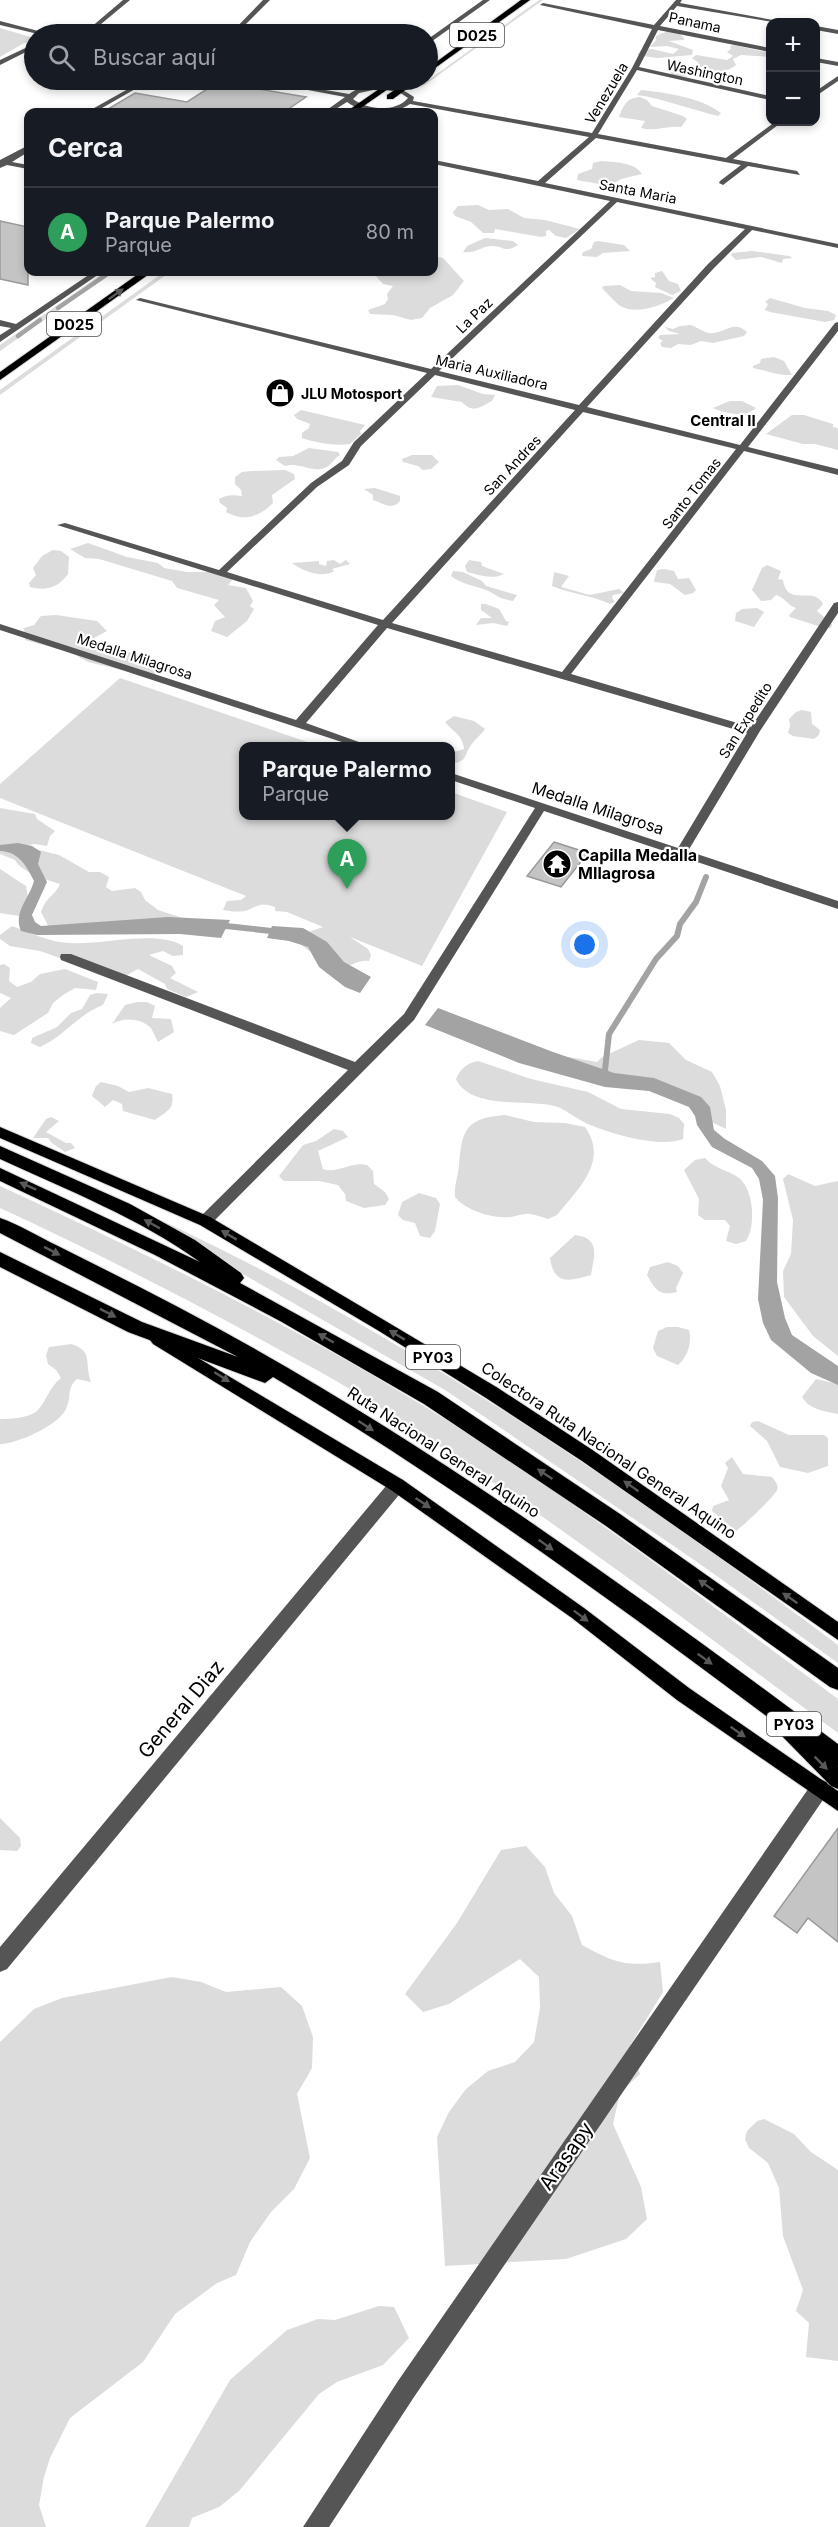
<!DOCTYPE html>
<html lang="es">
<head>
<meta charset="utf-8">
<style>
  :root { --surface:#171b24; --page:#20242c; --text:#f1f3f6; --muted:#9ea1a6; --line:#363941; --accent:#858687 }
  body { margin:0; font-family:Inter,sans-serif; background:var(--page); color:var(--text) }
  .controls { position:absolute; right:18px; top:18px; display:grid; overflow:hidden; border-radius:12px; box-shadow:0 3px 9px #0003 }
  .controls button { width:54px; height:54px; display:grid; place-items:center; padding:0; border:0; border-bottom:2px solid var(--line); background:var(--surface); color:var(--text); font:30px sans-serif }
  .you { position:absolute; left:585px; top:945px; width:21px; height:21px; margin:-15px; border:4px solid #fff; border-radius:50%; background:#1a73e8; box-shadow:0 0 0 9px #1a73e833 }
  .badge { display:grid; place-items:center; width:39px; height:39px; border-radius:50%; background:var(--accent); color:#fff; font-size:20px; font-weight:700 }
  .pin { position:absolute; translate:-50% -50px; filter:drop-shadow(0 2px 3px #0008) }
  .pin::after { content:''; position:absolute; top:32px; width:21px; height:18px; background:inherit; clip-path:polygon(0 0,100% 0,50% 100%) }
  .popup { position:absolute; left:239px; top:742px; width:216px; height:78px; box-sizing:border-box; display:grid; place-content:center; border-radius:12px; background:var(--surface); filter:drop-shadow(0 2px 4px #0005); font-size:20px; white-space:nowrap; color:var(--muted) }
  .popup b { font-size:22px; color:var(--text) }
  .popup::after { content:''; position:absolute; left:50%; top:100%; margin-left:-12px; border:12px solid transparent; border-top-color:var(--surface) }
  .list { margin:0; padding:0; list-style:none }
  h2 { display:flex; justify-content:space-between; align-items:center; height:78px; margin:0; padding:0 24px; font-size:26px }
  h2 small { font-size:20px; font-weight:400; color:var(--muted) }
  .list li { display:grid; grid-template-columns:39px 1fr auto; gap:18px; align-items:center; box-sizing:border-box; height:90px; padding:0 24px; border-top:2px solid var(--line) }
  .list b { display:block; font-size:22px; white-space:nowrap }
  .list p { margin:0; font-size:20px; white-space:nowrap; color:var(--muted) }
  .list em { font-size:20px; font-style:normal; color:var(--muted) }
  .icon { flex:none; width:33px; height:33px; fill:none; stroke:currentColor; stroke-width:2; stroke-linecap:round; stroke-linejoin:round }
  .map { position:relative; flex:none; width:838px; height:2527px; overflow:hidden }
  .search { position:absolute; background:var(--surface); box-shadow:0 3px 9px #0003; left:24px; top:24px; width:414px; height:66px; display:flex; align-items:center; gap:15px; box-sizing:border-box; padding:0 21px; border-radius:33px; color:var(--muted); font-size:22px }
  .panel { position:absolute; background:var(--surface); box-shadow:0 3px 9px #0003; left:24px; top:108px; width:414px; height:168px; border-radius:12px }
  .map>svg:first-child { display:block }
</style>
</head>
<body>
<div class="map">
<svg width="838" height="2527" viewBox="0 0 838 2527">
  <rect width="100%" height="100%" fill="#fff"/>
  <g fill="#dcdcdc">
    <polygon points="539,0 543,0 419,89 430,79"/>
    <polygon points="0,28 34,38 34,42 24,43 0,57"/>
    <polygon points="668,31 680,34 684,38 684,40 669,41 693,50 692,55 657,58 637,55 641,50 652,49 673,54 679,49 667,46 650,47 656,40 656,36"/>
    <path d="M734,45L770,53V57L741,55L733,59L736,65C727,72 713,75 702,70L693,77L674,76L670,73V69C681,66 689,69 699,63L692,58L696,55L727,60L733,56L727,52L731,49L730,46Z"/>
    <path d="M641,90C667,93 700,97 721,113L718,116C692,110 662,98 637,95Z"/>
    <path d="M640,97L647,100L652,106L683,116L687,119L681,127C667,125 656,132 641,128L645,121L619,117C624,105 626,98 640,97Z"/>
    <path d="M601,161C613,162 635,162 642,174L621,179L610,186L577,180L578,174L592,169L593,163Z"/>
    <polygon points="478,205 489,210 508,209 524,218 545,220 580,229 566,238 556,236 549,230 546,231 546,236 541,237 495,229 494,233 483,233 471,222 455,216 453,212 458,206"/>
    <path d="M485,238L513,241L518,245C504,254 504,245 491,246C480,247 475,254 463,252L467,246Z"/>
    <polygon points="598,241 624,245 630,251 603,253 597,257 582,256 583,252 591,249 594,242"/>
    <polygon points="752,251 789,256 793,258 783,259 782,263 761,257 736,260 731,255 732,253"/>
    <polygon points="434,256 443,258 464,281 453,295 430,308 422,318 411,320 393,315 370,314 368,310 385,304 388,299 387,294 393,286 383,284 375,275 377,272 434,272"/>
    <polygon points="662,271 669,281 678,284 681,291 672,295 655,287 656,283 650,278 655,277 655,273"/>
    <polygon points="105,272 113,272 0,351 0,345"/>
    <polygon points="164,272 170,272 0,395 0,390"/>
    <path d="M620,285L631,291L661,293L674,298C660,306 634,316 619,305C614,301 607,293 602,288L604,286Z"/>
    <polygon points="770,298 805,308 828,311 836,315 834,320 825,322 770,312 765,310 768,304 765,302"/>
    <path d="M691,325C697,327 703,332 709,333C724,335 733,319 747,332L744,336L713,343L701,341L691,345L678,344L671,348L662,347L660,343L663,341L658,338L660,335L680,334L669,331L665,327L673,329L680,326Z"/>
    <path d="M774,357L784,361L792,375C777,376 765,370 753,368V366L760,363L761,359Z"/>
    <path d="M458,385L483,394L495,395L492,401C480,407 473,414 462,402L431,397L437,386Z"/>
    <path d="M730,401H742L756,408C745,418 726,414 713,408Z"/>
    <path d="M301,410L365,425L360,431L361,434L350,444C334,446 317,443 302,438V433L309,428L310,424L297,419L294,415Z"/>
    <polygon points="792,415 804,415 833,424 833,427 838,428 838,450 815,444 803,444 766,434"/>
    <path d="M309,448L338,452L340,455C334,458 332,465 325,468C310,473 301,462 285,466L276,460L279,457L293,456Z"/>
    <polygon points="412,455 432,455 439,462 431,469 423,470 418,466 403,462 402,459"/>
    <path d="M285,470L294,474L295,479L272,495L273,503C259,517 244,522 226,512L227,508L220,503L219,499C228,494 233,495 242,496L241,490L235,484V477L242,472L252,471Z"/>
    <path d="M375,488L400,496V501C392,511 383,503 373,500V495L364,489Z"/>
    <polygon points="88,543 127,557 158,563 164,568 187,572 212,572 233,579 228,585 246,588 253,601 250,606 254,609 247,621 227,637 211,631 215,621 225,617 214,605 219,600 177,588 172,581 99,559 85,558 70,549"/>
    <path d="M53,550L61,551L69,557L68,574C58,588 46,591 30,587L29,583L36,575L33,568L42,556Z"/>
    <path d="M334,560L340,564L346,560L350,564L332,569L334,571C323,579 302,571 292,563L319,561V564L326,566L327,561Z"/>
    <path d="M469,560L481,562L482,566L504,574C492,580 480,575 467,572L465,566Z"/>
    <path d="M767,565L781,571L778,579L783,580C787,608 814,585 823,604L817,611L832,624L831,628H824L790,617L789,615L796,608C787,605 786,598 776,595L771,600L761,601L752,590L762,568Z"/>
    <polygon points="664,569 674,571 678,579 689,578 696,590 693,593 685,595 670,584 655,582 654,581 657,570"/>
    <path d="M453,571L463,572L482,581L486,586L517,595L513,601C496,598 498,595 486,590C473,585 463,585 451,576Z"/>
    <path d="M554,572L569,576L561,587L590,595L619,589L624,593L613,595L612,598L615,602L610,604C591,595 571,594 552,586Z"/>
    <polygon points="481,604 486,604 499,609 506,621 509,622 507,626 493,623 476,625 481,618 492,618 481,610"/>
    <polygon points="757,608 764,612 754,627 735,621 736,613 742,609"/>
    <polygon points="56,615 97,621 107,631 94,638 96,645 133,653 160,671 152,677 88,662 72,653 25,640 24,628 34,625 41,616"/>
    <path d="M120,678L319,746H244V816H451V792L507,812L422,966L350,937L368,949L371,955L369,961C361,960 357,963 350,965C332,968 304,950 294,937L323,927L287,912L275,911V907C262,902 259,905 248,910C240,913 230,911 223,910L227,901L241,900L246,896L0,798V784Z"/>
    <polygon points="802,710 811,712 812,724 820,730 819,735 814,739 793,736 788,733 790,726 789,719 796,712"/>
    <path d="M454,716L474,721L485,729C481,735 475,739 471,745C464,755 467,763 451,763V753L464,749C463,735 453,732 445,722Z"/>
    <path d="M0,808L35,814L37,819L55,831L50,836L47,846L35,844L23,846L59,855L89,872H100L109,877L106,887L112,891L135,888L141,892L145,900L158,910L195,922L50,929L41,912C47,895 55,896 60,884C47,880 21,872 15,860L0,854Z"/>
    <polygon points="0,869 26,886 28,897 19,916 0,913"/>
    <path d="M12,926C31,933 49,942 69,943C100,946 157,929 183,946V955L173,956L163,951L149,955L172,966L176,973L170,978L198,992L186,997L167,989L165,984L138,969L120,979L40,951L10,946L0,939V935Z"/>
    <polygon points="4,964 10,968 9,981 17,987 31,982 40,974 65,969 98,982 96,990 75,988 63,995 53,1003 48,1013 14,1035 0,1031 0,1008 11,998 0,993 0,965"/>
    <path d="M97,993L108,994L103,1005C80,1013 63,1037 40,1047L31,1043L32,1038L57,1027L71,1013L82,1009L90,995Z"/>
    <path d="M137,1002H147L155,1006L152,1018L171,1019L174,1032L158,1042C156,1038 153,1032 151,1028C141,1018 123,1017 112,1024L125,1005Z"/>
    <polygon points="639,1040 669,1043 686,1060 712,1072 720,1086 726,1110 726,1129 707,1120 691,1102 605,1076 557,1055 597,1062 602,1057"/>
    <path d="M478,1061L531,1079L588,1092L621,1109L670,1114L679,1118L684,1124L683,1139C660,1149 603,1132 582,1121C574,1117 566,1110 558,1107C529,1098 471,1111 456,1079C460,1069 467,1063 478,1061Z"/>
    <path d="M101,1082L118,1086L129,1092L148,1088L172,1094C175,1110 165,1112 155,1120L123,1111L122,1104L113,1100L105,1107L92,1096L96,1086Z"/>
    <path d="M505,1115L534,1122L565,1123L585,1127C609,1161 579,1188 557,1215L548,1219C543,1217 536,1215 530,1214C524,1213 518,1216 511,1217C494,1219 466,1211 455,1197C454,1186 458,1176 459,1165C462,1128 467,1118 505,1115Z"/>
    <polygon points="51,1117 59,1121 46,1132 66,1143 71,1143 75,1148 65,1152 52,1143 48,1138 33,1138 46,1119"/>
    <path d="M334,1129L343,1131L348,1137L318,1151L323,1169C338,1174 351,1161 367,1165L373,1171L374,1184L385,1192L389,1199L385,1205L364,1208L346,1201L345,1194L338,1185L319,1181H284L279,1176L303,1145L316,1141Z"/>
    <path d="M705,1158C715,1169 728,1170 739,1178C754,1190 756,1227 746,1241L736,1244L726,1241L730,1226L725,1220H705L698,1215L699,1199L684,1170L695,1160Z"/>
    <polygon points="788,1174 815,1186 838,1181 838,1356 813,1336 784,1297 783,1271 791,1254 793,1220 783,1179"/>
    <path d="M0,1186C154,1257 307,1332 451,1423C585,1508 711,1605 838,1699V1733C683,1618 530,1502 366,1399C328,1375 288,1355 249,1333C167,1289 85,1247 0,1208Z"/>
    <polygon points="419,1193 436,1198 440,1204 435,1231 430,1238 420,1236 415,1223 403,1220 398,1215 402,1202"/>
    <path d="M105,1195C369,1310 608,1473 838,1645V1663L700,1564L445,1390Z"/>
    <path d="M575,1235C601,1238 594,1256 591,1275C570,1281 554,1286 550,1258Z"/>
    <path d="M668,1262L678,1266L683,1273L676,1288L677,1292C658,1296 656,1290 647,1275L650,1267Z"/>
    <path d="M667,1327H678L689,1330C692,1343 688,1356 678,1365L657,1356L653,1348L658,1331Z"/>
    <path d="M71,1344C94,1351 84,1363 91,1382L77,1379C66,1389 72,1396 66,1409C59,1425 17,1444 0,1444V1419C11,1419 30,1418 38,1410C47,1400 48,1389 61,1378L56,1370L48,1364L46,1355L49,1347Z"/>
    <path d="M816,1379L838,1384V1414C824,1411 810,1410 802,1397Z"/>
    <polygon points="758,1421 789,1435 824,1435 828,1438 828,1466 808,1473 780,1467 767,1441 750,1426 752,1422"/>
    <path d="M732,1457L743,1474L772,1477C775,1481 779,1485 777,1490C775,1496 741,1528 736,1531L712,1511L713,1506L729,1500L721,1486L728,1468L725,1463Z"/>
    <polygon points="0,1818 20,1838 21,1846 17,1851 0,1850"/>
    <path d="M526,1846L545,1867L554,1893L572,1916L582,1945C613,1962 625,1967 660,1962L663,1992L631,2044L640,2074L620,2093L613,2124L641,2187L647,2219L626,2239L566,2259L445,2266L437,2137L449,2112L466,2089L488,2071L515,2062L534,2042L540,2008L539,1977L520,1959L449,2004L423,2012L405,1994L457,1923L501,1850Z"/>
    <polygon points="172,1977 201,1982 226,1992 281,1987 302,2006 313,2037 312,2068 297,2094 310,2158 294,2189 271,2212 250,2242 236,2275 217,2283 175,2314 143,2362 70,2418 50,2458 44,2477 39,2505 46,2527 0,2527 0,2042 34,2009 62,1998"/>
    <polygon points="764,2119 794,2134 811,2152 838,2170 838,2361 806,2357 809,2323 796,2311 803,2290 783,2236 779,2188 768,2163 749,2148 745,2139 747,2131 757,2121"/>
    <polygon points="379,2306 394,2307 409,2338 383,2365 337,2382 319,2394 239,2491 219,2507 192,2518 189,2527 145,2527 230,2380 287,2330 318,2319 335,2320"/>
  </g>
  <g fill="#a3a3a3">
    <path d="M18,843L32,846L41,852L38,864L47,882L32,915L35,922L41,926L168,917L230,920L221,938L180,934L37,935L21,931C13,912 29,899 34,881C26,865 19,852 0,851V845Z"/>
    <polygon points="272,926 303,928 327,942 344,962 371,977 360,993 345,987 319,967 308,947 289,941 267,938"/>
    <polygon points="438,1008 553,1052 614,1073 654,1078 701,1097 710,1107 714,1130 725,1139 762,1161 775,1176 778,1198 777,1282 785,1318 792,1335 838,1366 838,1385 811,1373 771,1340 763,1323 758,1299 763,1200 759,1179 752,1168 712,1147 697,1125 695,1116 689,1107 649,1091 605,1087 519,1063 425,1025"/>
  </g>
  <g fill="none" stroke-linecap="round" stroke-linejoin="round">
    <polyline stroke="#a3a3a3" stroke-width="4" points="104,276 110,272"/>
    <g stroke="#a3a3a3" stroke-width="4.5">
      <polyline points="58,308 106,275"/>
      <polyline points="18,336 40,320"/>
    </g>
    <g stroke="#a3a3a3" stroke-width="6">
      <polyline points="217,925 280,932"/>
      <polyline points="607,1077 605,1070 609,1034 656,959 677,936 680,924 696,902 706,877"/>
    </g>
  </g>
  <g fill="#c4c4c4" stroke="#999" stroke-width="1.5">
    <polygon points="218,82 306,97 284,112 103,112 135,93 187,102"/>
    <polygon points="0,221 28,227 28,285 0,279"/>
    <polygon points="554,842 588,853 561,887 527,876"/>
    <polygon points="838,1828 838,1942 808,1918 797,1933 774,1916"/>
  </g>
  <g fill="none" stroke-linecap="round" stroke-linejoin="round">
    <g stroke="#dbdbdb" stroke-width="2">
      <g id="major">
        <polygon points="0,1127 210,1217 389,1323 498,1388 594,1451 838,1622 838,1640 582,1461 486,1398 379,1331 200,1225 0,1138"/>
        <polygon points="158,1334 403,1480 584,1608 689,1688 838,1791 838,1811 677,1700 572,1618 391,1490 153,1344 150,1340 153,1336"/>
        <polygon points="784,1718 790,1720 838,1767 838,1789 831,1786 778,1732 775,1726 778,1720"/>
      </g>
    </g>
    <g stroke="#dbdbdb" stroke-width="2">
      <g id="highway">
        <polygon points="521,0 530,0 428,73 428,68"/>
        <polygon points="392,80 401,80 355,112 346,112"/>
        <polygon points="410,80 419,80 393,99 387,99 387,95"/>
        <polygon points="141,272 152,272 0,380 0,372"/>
        <path d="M0,1146L130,1204L195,1240L241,1273L244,1278L240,1283L438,1392L620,1514L838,1668V1690L830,1687L606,1526L424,1404L280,1321L155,1255L0,1181V1168L200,1262C139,1218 67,1190 0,1159Z"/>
        <path d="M0,1218C20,1225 39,1237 58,1246C98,1266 138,1286 178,1307C412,1430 626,1586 838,1744V1767L830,1764C650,1628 468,1493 273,1377L265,1383L128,1332L0,1267V1252L142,1322L238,1357L0,1233Z"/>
      </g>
    </g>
    <g fill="#555" fill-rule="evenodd">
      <polygon points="123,0 130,0 89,34 83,34"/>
      <polygon points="263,0 270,0 236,34 230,34"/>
      <polygon points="483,0 490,0 428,44 428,39"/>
      <path d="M676,0H682L680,3L784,22H773L677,6L660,26L770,48V52L658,30L639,67L770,96V100L637,70L598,134L726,158L775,122H782L733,159L797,171L800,175L748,166L723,185L719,183L720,181L741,165L596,138L545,183L838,244V248L752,230L714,268L587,407L740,445L835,323L838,322V331L748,447L838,469V475L744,451L571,674L751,727L834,603L838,602V613L760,731L688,851L838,901V909L544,811L414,1020L210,1225H200L198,1221L200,1217L348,1070L61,960L60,957L61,954H71L355,1062L404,1014L535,808L451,780V773L678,848L747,733L387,628L306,723L370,746H354L0,630V624L296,720L378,625L57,525L65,523L219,570L311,483L342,461L354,442L427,373L136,300L140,298L431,369L610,201L434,164V160L538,181L589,137L410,104C392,116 365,115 347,102L331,112H324L345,97L255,80H267L349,94C368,80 397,84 414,97L413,101L592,133L632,68L652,29L540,5L543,3L654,25ZM378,89L399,92L408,98C395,113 367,110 353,99L359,93ZM617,202L745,229L708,264L579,405L439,371ZM435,375L575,410L383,620L227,572L317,487L349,465L361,446ZM583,412L736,449L562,672L392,623Z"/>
      <polygon points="0,21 46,33 47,34 38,34 0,25"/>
      <polygon points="816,26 838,30 838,34 816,30"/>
      <polygon points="34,44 34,48 0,65 0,60"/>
      <polygon points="816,58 838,62 838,66 816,62"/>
      <polygon points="838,76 838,81 816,96 816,91"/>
      <polygon points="144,80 151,80 95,112 87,112"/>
      <polygon points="25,147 28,147 28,152 12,162 28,165 28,169 7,165 0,168 0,160"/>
      <polygon points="93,272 102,272 0,342 0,335 11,328 0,326 0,320 16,324"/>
      <polygon points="397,1478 403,1480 405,1485 403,1490 7,1969 0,1972 0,1947 391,1480"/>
      <polygon points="820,1779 827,1782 829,1788 827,1794 414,2397 329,2527 303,2527 398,2381 813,1782"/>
    </g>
    <use href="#major" fill="#000" fill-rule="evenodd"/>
    <use href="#highway" fill="#000" fill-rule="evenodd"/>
  </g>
  <defs><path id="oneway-solid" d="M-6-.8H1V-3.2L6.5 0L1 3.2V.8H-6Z" transform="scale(1.5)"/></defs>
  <g fill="#595959">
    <use href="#oneway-solid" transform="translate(116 294) rotate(-36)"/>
    <use href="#oneway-solid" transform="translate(28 1186) rotate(-156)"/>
    <use href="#oneway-solid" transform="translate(152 1224) rotate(-151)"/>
    <use href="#oneway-solid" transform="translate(229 1235) rotate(-149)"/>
    <use href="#oneway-solid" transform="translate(52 1251) rotate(27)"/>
    <use href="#oneway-solid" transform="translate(108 1313) rotate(27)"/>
    <use href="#oneway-solid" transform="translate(397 1335) rotate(-149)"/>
    <use href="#oneway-solid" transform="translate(326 1338) rotate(-150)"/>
    <use href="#oneway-solid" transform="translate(222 1377) rotate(32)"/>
    <use href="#oneway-solid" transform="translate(366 1426) rotate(33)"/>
    <use href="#oneway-solid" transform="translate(545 1474) rotate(-146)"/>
    <use href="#oneway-solid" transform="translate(631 1486) rotate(-145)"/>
    <use href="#oneway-solid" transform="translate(423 1503) rotate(34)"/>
    <use href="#oneway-solid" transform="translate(546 1545) rotate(36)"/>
    <use href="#oneway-solid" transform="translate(706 1585) rotate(-145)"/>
    <use href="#oneway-solid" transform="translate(790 1598) rotate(-145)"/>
    <use href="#oneway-solid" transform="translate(581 1616) rotate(37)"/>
    <use href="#oneway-solid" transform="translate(705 1659) rotate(36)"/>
    <use href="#oneway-solid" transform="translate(738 1732) rotate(35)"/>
    <use href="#oneway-solid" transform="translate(821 1763) rotate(45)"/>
  </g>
  <defs>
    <g id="shop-disc" transform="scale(1.5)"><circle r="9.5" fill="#000" stroke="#fff"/><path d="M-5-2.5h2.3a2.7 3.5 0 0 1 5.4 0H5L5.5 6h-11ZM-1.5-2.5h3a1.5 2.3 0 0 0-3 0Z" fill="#fff"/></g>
    <g id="temple-disc" transform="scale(1.5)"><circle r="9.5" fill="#000" stroke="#fff"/><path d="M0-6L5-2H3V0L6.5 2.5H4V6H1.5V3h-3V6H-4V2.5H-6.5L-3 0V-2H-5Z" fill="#fff"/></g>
  </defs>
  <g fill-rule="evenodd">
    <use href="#shop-disc" x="280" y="393"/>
    <use href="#temple-disc" x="557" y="864"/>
  </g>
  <g text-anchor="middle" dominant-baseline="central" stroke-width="4.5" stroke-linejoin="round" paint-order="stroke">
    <g font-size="14" fill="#000" stroke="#fff">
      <text transform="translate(695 22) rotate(12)">Panama</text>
      <text transform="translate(705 72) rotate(12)">Washington</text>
      <text transform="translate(606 93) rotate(-59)">Venezuela</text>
      <text transform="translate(638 191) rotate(11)">Santa Maria</text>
      <text transform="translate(474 315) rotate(-44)">La Paz</text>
      <text transform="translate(492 372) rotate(13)">Maria Auxiliadora</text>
      <text transform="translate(512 465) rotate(-47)">San Andres</text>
      <text transform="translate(691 493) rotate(-52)">Santo Tomas</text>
      <text transform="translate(135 656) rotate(18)">Medalla Milagrosa</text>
      <text transform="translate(745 720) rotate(-58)">San Expedito</text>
    </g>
    <g font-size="14" font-weight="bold" fill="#000" stroke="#fff" text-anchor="start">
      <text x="301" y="393">JLU Motosport</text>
    </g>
    <g fill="#fff" stroke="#4c4c4c" stroke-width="1.5">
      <rect x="450" y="23" width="54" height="24" rx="4.5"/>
      <rect x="47" y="312" width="54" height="24" rx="4.5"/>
      <rect x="406" y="1345" width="54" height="24" rx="4.5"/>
      <rect x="767" y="1712" width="54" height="24" rx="4.5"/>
    </g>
    <g font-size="15" font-weight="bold" fill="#000">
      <text x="477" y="35">D025</text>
      <text x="74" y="324">D025</text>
      <text x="433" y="1357">PY03</text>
      <text x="794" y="1724">PY03</text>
    </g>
    <g font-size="15" font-weight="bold" fill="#000" stroke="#fff">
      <text x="723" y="420">Central II</text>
    </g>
    <g font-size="16" fill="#000" stroke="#fff">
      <text transform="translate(598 808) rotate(18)">Medalla Milagrosa</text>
      <text transform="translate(609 1450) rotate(34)">Colectora Ruta Nacional General Aquino</text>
      <text transform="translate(444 1452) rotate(33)">Ruta Nacional General Aquino</text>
    </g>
    <g font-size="16" font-weight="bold" fill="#000" stroke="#fff" text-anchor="start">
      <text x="578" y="855">Capilla Medalla<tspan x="578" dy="18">MIlagrosa</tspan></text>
    </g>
    <g font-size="20" fill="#000" stroke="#fff">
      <text transform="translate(181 1709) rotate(-50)">General Diaz</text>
      <text transform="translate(566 2156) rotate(-55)">Arasapy</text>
    </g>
  </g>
</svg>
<div class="controls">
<button>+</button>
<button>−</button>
</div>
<div class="you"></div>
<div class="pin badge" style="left:347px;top:889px;background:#2e9e5b">A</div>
<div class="popup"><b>Parque Palermo</b>Parque</div>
<div class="search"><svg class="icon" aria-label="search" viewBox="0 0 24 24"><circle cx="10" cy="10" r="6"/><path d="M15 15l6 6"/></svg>Buscar aquí</div>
<section class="panel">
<h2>Cerca<small></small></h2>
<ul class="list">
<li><span class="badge" style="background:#2e9e5b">A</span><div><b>Parque Palermo</b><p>Parque</p></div><em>80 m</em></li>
</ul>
</section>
</div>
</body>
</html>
